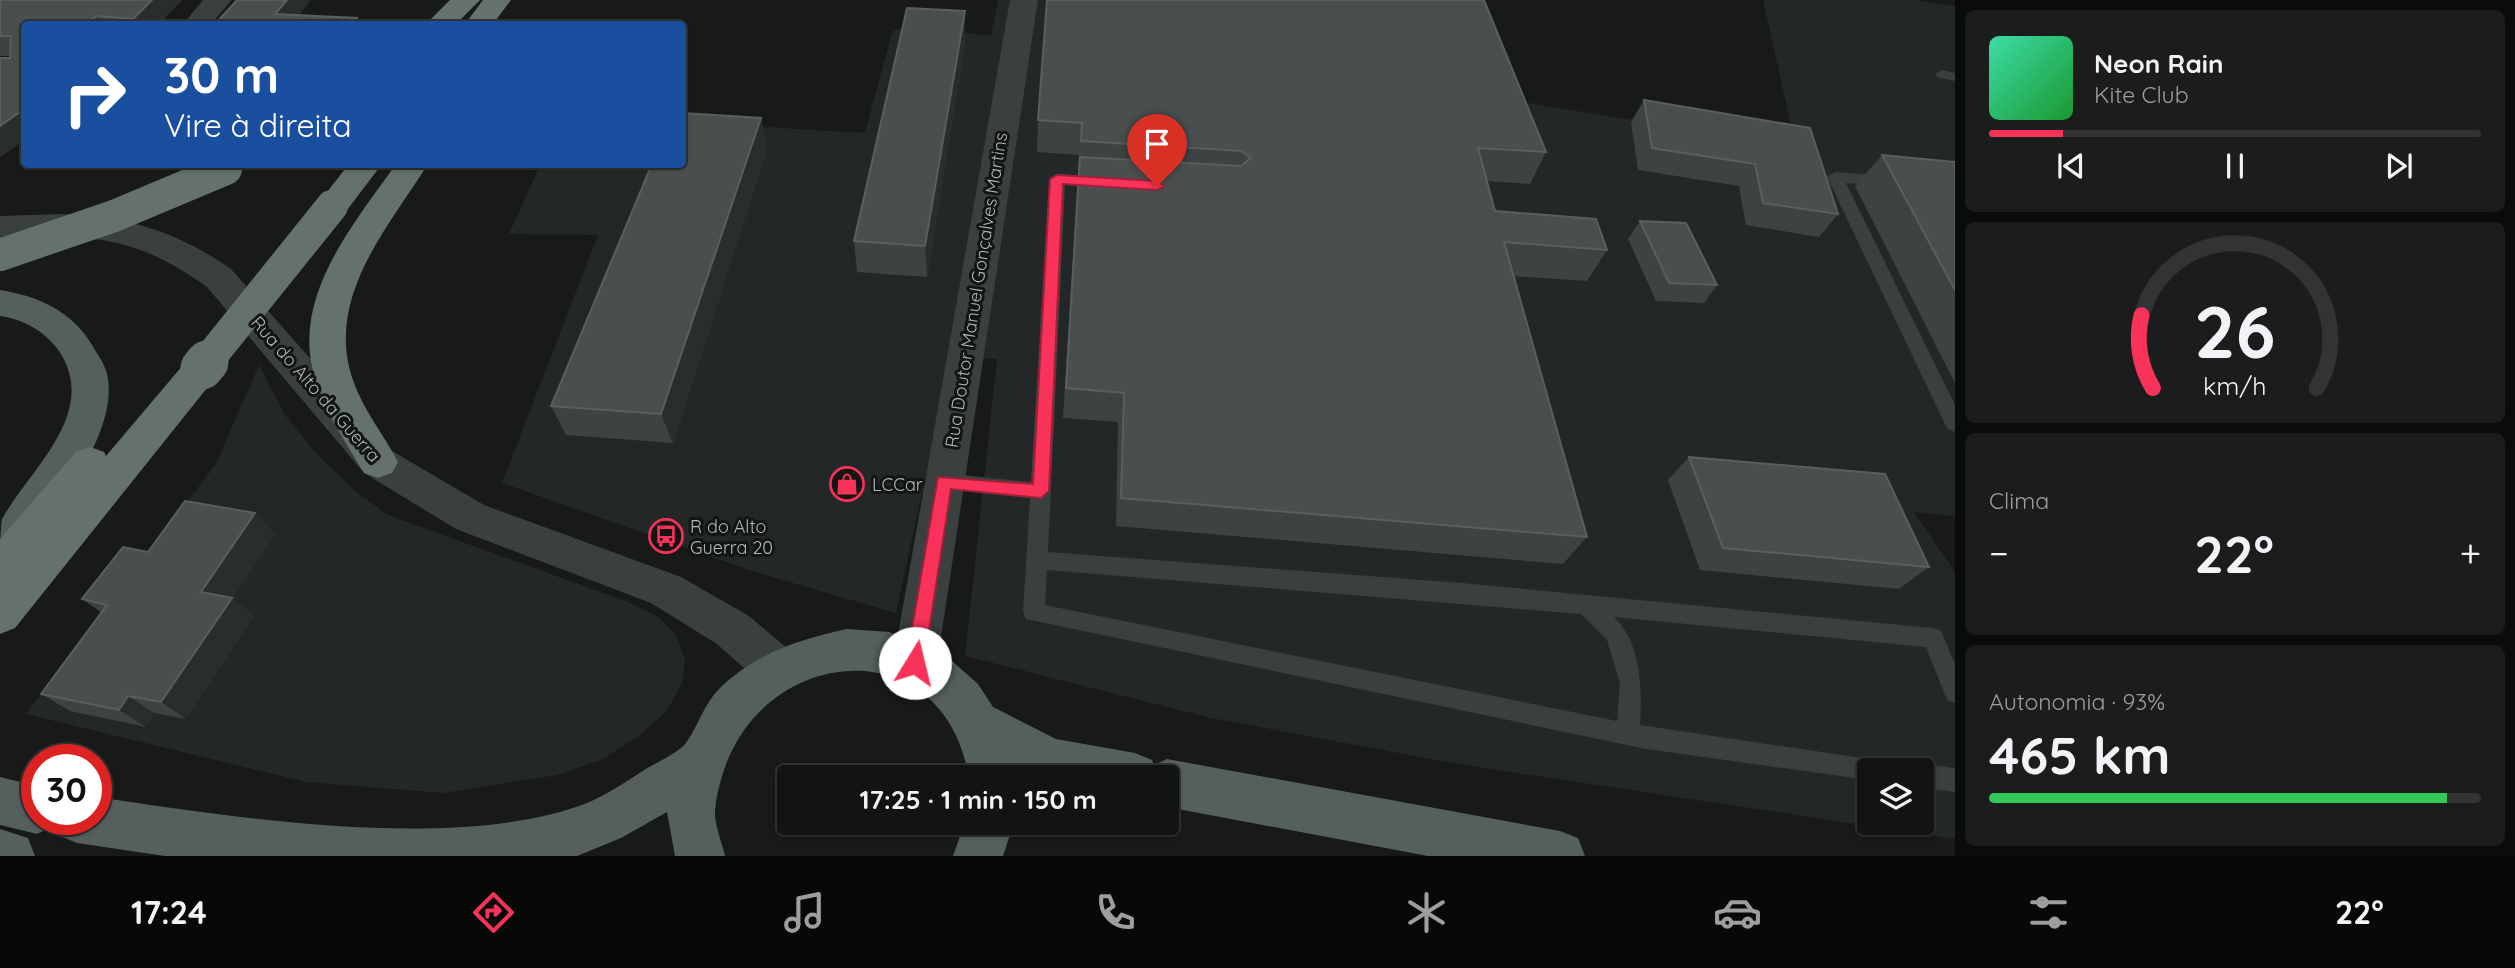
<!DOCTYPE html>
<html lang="pt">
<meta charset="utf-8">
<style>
:root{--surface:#121414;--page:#1b1d1d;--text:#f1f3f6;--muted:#9c9ea0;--line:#313334;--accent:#f83258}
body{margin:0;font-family:Quicksand,sans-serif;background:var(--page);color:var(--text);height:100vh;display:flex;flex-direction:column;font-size:26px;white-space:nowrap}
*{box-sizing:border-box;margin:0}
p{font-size:23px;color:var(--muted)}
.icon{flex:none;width:38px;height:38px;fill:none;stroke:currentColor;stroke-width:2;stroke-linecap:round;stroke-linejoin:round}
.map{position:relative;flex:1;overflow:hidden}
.sheet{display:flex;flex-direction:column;gap:10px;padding:10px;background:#0a0b0b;width:560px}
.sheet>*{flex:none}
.top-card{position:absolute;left:21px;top:21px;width:665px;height:147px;border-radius:7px;box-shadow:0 2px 5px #0004,0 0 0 2px var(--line);background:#1a4fa0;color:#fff;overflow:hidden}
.controls{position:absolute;left:1857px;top:758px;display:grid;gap:14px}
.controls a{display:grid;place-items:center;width:77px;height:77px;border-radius:7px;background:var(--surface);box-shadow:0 2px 5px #0004,0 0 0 2px var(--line);font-size:35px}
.speed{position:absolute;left:21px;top:744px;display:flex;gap:14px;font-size:35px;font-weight:700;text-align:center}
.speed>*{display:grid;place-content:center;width:91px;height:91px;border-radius:50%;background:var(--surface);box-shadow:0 2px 5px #0004,0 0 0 2px var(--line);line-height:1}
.speed .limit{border:10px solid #d22;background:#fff;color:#111}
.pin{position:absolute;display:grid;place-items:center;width:60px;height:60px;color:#fff;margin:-72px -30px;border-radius:50% 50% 50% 0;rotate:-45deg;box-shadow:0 0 7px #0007}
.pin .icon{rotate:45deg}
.me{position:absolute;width:77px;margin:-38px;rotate:9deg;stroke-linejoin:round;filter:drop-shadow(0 0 5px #0008)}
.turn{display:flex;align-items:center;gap:24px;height:147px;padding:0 28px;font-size:32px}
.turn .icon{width:91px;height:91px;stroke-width:2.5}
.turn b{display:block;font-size:49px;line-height:60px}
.big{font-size:52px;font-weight:700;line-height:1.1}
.sheet .widget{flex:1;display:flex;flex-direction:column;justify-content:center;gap:10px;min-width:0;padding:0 24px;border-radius:10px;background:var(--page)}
.sheet .dial{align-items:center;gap:0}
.dial svg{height:182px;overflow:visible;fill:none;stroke:var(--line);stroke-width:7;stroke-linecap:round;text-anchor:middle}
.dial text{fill:var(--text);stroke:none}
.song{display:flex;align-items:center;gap:21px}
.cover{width:84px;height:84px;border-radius:10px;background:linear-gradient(135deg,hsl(160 70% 55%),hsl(130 70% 35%))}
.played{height:7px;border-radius:4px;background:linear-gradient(90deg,var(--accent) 15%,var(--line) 15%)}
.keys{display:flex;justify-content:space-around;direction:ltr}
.heat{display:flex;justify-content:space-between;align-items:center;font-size:38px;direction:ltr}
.charge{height:10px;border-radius:5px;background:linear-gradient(90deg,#34c759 93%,var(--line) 0)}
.trip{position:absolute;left:777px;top:765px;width:402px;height:70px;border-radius:7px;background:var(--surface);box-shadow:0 2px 5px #0004,0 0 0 2px var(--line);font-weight:700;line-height:70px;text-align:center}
.tabs{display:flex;height:112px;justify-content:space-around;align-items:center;background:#070808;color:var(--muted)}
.tabs .icon{width:49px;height:49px}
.tabs .current{color:var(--accent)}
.tabs b{font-size:32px;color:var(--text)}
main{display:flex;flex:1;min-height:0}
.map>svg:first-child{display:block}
</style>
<main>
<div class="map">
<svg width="1955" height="856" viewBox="0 0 1955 856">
<rect width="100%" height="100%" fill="#181a1a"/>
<path fill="#242727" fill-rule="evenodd" d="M998 0H1229L1517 101 1796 147 1763 0H1915L1955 6V516L1914 512 1955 572V839L1458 764 1211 718 965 656 997 359 951 358 896 613 755 572 502 483 598 235 509 234 540 165 682 164 683 122 865 133 893 29 991 35ZM1869 770H1922V822H1869Z
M259 365 285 415 315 452 354 490 388 515 628 602 659 617 676 635 685 660 682 683 666 712 641 734 603 759 558 775 443 793 306 782 26 714 216 464Z"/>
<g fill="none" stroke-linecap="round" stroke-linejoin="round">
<path fill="#39403f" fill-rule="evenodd" d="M1942 70 1955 73V81L1937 77 1935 74Z
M1835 172 1888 176 1896 181 1888 186 1846 183 1955 405V432L1948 429 1945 424 1827 177Z
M1057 174 1104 177 1112 182 1104 187 1065 185 1048 552 1462 583 1933 628 1941 631 1955 664V703L1947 700 1926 647 1614 617C1642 644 1642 689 1640 725L1888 762 1892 770H1869V780L1646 749 1026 619 1023 612 1030 498 944 489 937 487 934 481 937 475 944 473 1031 482 1049 179ZM1047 570 1581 614 1607 640 1620 683 1617 721 1045 605Z
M1922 764 1955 768V792L1922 788V770H1913Z"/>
<path fill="#39403f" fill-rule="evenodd" d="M203 0H232L211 24H183Z
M1010 0H1038L937 663 931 678 915 684 899 678 893 663Z
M62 214C127 216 178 232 231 269L392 451 484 505 681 577 749 616 794 654 800 669 794 684 778 690 762 684 717 644 651 603 456 529 364 473 207 287C132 233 88 235 0 238V216Z"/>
<path fill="#555f5e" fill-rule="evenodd" d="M0 290C38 296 72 311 92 345 97 354 105 364 107 374 121 435 47 520 15 567L0 572C0 558 0 531 2 519 30 469 100 413 59 351 46 332 23 319 0 316Z
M847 629 889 632 944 654 978 684 993 707 1056 739 1135 753 1152 760 1154 765 1167 759 1560 831 1578 838 1585 856H1428L1167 807V777H1033L1015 767 1017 777H969C943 627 763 645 723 773 719 786 715 801 715 815 716 829 722 843 725 856H675L667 812 621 838 577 856H165L77 843 60 836 55 825 37 834 0 825V777L37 786V819H96V797C233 817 445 851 576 807 601 799 624 783 646 769 657 762 678 753 686 743 698 726 704 704 719 689 755 654 799 639 847 629Z
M965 822H1014L1003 856H953Z
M0 829 28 838 35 856H0Z"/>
<path fill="#65716f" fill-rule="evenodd" d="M450 0H480L456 24H426Z
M483 0H511L493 24H465Z
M349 164H382L344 214 332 217 320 214 316 206Z
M396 164H428C387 229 323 300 354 383 364 411 384 435 398 462L392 473 378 478 364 473C346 443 325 412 315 378 290 298 353 225 396 164Z
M202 354 215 358 220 368 215 378 15 628 0 634V539L76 452 90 447 104 452 106 456 189 358Z"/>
<path stroke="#65716f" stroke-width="32" d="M0 255 114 216 226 169
M205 364 332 206"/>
<path stroke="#65716f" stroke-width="43" d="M202 368 207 362"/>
</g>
<path fill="#3d4242" d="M0 0H182L159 24H24V140L0 157V58H10V56H0Z
M965 11V43L927 277 857 272 854 241Z
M1644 100 1810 128 1838 214 1819 237 1746 225 1739 186 1638 170 1631 122Z
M761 118 767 149 673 443 566 435 551 406Z
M1038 120 1546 152 1530 184 1487 181 1495 211 1607 250 1587 281 1513 276 1587 537 1563 564 1116 526 1118 422 1063 418 1079 155 1037 152Z
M1882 155 1955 162V383L1855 186Z
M1640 221 1717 285 1704 303 1656 301 1628 239Z
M1689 457 1929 567 1899 589 1700 570 1668 480Z
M275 534 232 598 254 616 186 719 154 713 146 727 70 711 41 694 101 612 82 599 148 552Z"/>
<path fill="#292d2d" d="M152 0H182L159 24H137L133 19Z
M287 0H309L310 2 291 24 275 14Z
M965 11V43L927 277 925 246Z
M96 16 101 24H88Z
M357 18 360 24H353Z
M24 109V140L0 157V126Z
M761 118 767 149 673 443 661 414Z
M255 513 275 534 232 598 254 616 186 719 161 702 201 592Z
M128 696 154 713 146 727 119 710Z"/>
<path fill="#494f4f" stroke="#58605f" stroke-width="2" d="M0 0H152L133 19 96 16 88 24H24V109L0 126V58H10L11 36H0Z
M237 0H287L275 14 357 18 353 24H215Z
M1047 0H1484L1546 152 1478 148 1495 211 1596 219 1607 250 1504 242 1587 537 1121 498 1124 393 1066 388 1080 157 1241 166 1251 158 1241 151 1081 141 1082 123 1038 120Z
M907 8 965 11 925 246 854 241Z
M1644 100 1810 128 1838 214 1763 203 1755 164 1652 148Z
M682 113 761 118 661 414 551 406 652 164H682Z
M1882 155 1955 162V290Z
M1640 221 1686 223 1717 285 1669 283Z
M1689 457 1885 474 1929 567 1723 548Z
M185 501 255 513 201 592 232 598 161 702 128 696 119 710 41 694 107 605 82 599 123 547 148 552Z"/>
<path fill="#f83258" stroke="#a12039" stroke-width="2" d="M1057 175 1157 181 1164 186 1157 190 1063 184 1049 491 1041 498 951 489 924 663 921 669 915 671 908 669 906 663 938 477 1033 484 1050 179Z"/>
<defs>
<g id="shop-ring" transform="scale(1.75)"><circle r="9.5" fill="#131515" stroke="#f83258" stroke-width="1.5"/><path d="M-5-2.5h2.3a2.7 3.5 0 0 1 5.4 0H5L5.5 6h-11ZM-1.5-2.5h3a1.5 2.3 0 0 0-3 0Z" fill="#f83258"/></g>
<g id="bus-ring" transform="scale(1.75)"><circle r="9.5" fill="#131515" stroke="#f83258" stroke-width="1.5"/><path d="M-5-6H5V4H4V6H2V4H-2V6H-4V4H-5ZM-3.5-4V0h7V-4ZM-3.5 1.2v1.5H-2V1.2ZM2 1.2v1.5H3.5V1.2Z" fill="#f83258"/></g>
</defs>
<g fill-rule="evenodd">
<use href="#shop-ring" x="847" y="484"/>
<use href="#bus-ring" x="666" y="536"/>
</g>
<g text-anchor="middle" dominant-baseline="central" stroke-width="6" stroke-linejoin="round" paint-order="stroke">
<g font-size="18" fill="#aabbb8" stroke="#131515">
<text transform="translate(976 290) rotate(-81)">Rua Doutor Manuel Gonçalves Martins</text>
<text transform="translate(316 389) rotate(49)">Rua do Alto da Guerra</text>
</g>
<g font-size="18" fill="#aabbb8" stroke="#131515" text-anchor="start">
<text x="872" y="484">LCCar</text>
<text x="690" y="526">R do Alto<tspan x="690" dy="21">Guerra 20</tspan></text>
</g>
</g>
</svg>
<div class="controls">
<a><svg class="icon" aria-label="layers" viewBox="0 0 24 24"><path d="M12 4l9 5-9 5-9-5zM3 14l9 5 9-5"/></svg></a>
</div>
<div class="speed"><div class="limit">30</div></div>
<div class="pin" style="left:1157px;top:186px;background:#d93025"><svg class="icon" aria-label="arrive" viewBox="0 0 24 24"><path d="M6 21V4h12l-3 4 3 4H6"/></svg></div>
<svg class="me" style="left:915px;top:663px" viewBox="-20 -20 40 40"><circle r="19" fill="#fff"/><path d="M0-13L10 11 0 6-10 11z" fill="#f83258"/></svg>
<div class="trip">17:25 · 1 min · 150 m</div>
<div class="top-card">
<div class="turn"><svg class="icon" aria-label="right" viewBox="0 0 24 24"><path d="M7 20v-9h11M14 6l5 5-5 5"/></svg><div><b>30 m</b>Vire à direita</div></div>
</div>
</div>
<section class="sheet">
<div class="widget">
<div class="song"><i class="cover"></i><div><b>Neon Rain</b><p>Kite Club</p></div></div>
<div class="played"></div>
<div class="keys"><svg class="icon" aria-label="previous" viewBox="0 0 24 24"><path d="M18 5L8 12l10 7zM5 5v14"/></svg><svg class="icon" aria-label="pause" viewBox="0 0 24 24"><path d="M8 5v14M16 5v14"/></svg><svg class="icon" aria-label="next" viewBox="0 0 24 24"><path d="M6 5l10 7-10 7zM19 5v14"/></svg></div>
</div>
<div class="widget dial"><svg viewBox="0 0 100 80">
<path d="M14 69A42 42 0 1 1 86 69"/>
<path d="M14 69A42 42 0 0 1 9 37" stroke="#f83258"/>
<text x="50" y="56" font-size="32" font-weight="700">26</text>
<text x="50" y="72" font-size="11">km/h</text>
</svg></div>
<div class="widget"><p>Clima</p>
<div class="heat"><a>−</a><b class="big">22°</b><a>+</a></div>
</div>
<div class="widget"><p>Autonomia · 93%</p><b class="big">465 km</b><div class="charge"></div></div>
</section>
</main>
<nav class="tabs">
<b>17:24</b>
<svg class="icon current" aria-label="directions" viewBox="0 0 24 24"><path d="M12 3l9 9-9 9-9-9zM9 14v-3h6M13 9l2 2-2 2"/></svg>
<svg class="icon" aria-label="music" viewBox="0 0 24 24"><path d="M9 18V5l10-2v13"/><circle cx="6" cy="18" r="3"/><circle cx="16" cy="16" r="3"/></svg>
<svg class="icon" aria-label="phone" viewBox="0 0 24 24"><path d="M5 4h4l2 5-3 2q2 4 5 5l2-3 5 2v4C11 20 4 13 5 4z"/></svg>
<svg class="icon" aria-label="climate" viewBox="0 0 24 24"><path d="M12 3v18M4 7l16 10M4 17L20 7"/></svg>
<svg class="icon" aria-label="car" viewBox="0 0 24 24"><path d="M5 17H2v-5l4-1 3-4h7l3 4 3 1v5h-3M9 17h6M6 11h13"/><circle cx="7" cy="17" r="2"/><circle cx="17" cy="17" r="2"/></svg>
<svg class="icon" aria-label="filters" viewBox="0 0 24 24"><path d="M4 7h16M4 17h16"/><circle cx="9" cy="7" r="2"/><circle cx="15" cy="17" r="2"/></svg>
<b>22°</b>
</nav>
